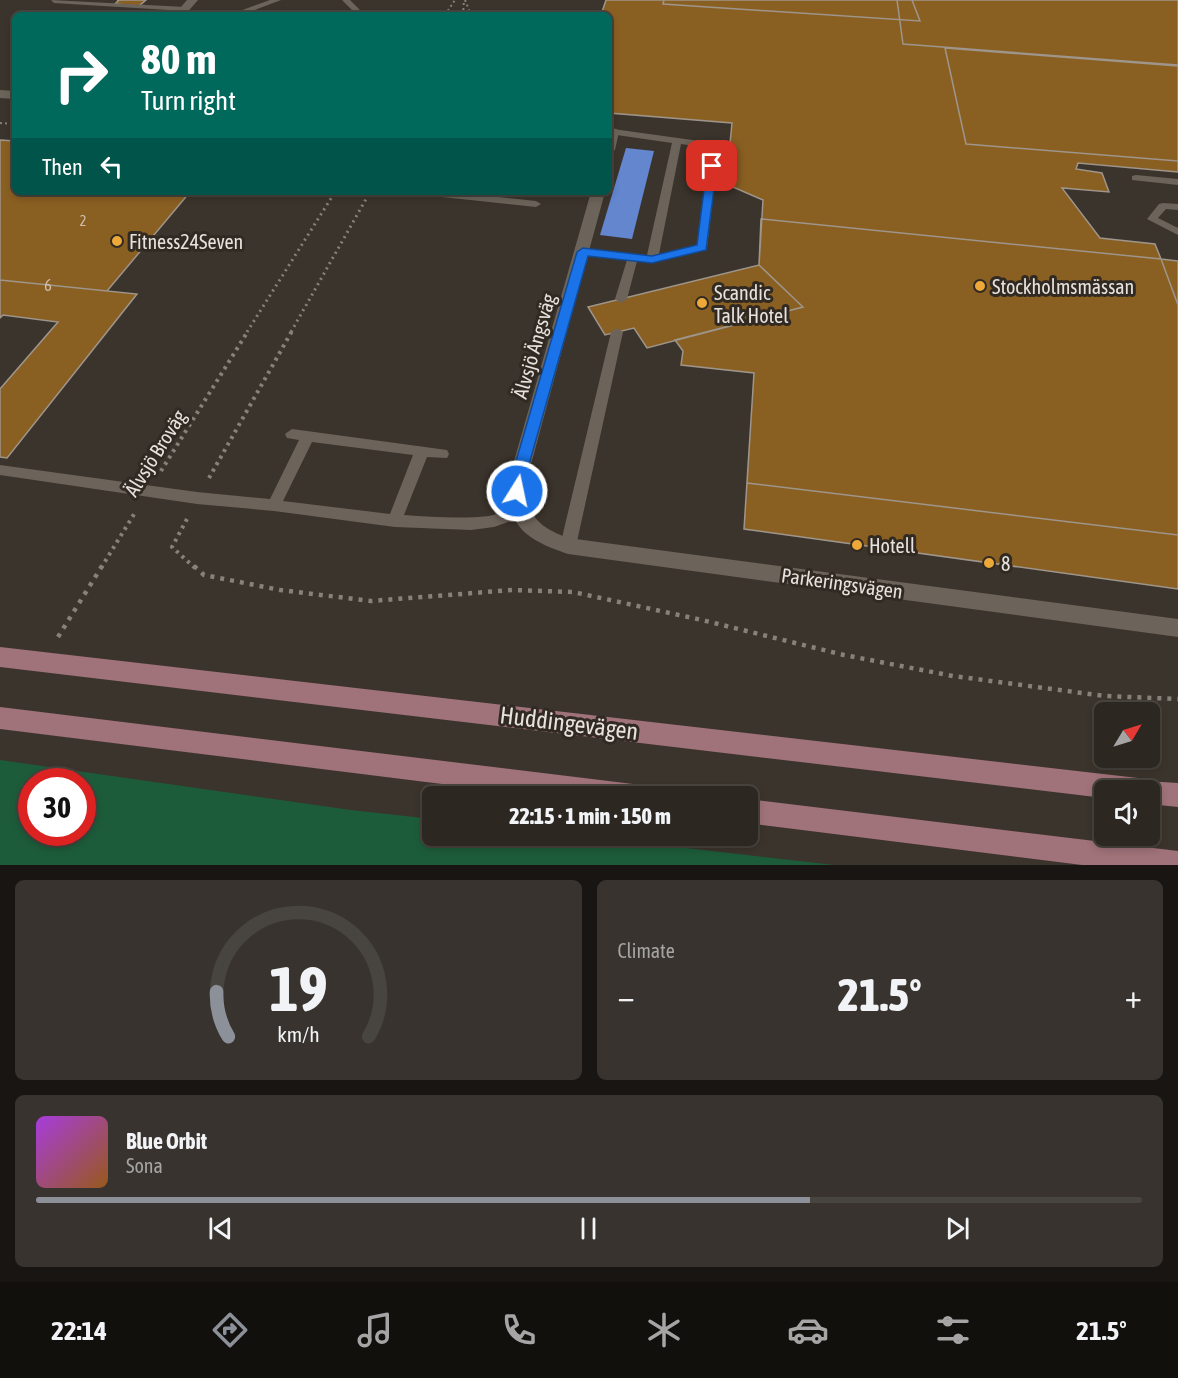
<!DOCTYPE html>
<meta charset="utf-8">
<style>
:root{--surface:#2c2721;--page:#38332e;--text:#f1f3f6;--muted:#a6a5a5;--line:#48443f;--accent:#8c9099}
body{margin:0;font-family:"Asap Condensed",sans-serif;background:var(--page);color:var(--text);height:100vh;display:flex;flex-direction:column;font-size:22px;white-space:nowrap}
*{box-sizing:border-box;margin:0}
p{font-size:20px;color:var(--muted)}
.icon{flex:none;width:33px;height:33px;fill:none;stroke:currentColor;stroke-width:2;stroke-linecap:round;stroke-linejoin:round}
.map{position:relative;height:865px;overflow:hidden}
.side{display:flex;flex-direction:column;gap:15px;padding:15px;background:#181512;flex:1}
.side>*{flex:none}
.hud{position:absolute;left:12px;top:12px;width:600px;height:183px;border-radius:9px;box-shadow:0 3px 9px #0003,0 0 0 2px var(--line);background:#00695c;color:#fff;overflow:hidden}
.needle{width:39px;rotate:52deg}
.buttons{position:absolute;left:1094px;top:702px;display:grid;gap:12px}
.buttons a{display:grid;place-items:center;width:66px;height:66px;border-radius:9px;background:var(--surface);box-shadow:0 3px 9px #0003,0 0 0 2px var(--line);font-size:30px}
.speed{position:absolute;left:18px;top:768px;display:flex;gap:12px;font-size:30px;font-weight:700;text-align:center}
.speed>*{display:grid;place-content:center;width:78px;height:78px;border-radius:50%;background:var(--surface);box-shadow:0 3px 9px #0003,0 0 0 2px var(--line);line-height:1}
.speed .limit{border:9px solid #d22;background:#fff;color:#111}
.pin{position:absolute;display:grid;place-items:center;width:51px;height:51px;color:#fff;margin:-26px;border-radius:12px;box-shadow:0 3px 9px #0006}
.me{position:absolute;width:66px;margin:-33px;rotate:10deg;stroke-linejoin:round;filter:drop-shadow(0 0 4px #0008)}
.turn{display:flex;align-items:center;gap:21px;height:126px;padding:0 30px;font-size:27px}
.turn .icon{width:78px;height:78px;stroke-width:2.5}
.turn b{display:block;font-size:42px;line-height:51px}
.then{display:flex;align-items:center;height:57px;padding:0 30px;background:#0003;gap:12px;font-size:22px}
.big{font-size:45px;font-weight:800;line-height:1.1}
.side .widget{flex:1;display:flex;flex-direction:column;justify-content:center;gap:9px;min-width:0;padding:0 21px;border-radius:9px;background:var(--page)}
.side .dial{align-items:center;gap:0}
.dial svg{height:156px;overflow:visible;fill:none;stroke:var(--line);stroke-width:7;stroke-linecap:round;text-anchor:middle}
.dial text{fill:var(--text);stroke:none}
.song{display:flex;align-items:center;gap:18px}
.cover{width:72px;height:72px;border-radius:9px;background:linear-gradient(135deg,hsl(280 70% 55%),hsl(30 70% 35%))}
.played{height:6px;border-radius:3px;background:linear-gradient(90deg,var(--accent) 70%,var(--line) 70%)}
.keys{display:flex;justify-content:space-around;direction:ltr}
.heat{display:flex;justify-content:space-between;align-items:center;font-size:33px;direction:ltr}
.side .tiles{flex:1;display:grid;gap:15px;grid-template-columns:1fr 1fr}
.widget:last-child{grid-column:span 2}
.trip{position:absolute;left:422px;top:786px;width:336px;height:60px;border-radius:9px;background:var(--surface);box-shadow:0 3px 9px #0003,0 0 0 2px var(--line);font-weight:800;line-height:60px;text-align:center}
.tab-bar{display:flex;height:96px;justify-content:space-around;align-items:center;background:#12100d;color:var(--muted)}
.tab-bar .icon{width:42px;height:42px}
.tab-bar .selected{color:var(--accent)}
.tab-bar b{font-size:27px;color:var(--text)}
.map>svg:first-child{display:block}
</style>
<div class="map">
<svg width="1178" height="865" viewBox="0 0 1178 865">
<rect width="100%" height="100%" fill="#3b342c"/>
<path fill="#1d5c3a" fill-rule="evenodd" d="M0 760 351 810 432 819V836H582L834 865H0ZM32 782H82V832H32Z"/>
<path fill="#6386cf" d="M626 148 654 151 632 239 600 235Z"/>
<path fill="#8a5f22" stroke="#9e958b" stroke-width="1.5" d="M117 0H146L139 6 115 4 119 0Z
M606 0H1178V172L1078 163 1076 169 1102 173 1109 192 1062 188 1100 238 1155 244 1161 259 1178 261V589L744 529 754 373 681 365 683 351 675 340 803 307 759 265 763 200 726 184 732 123 609 113V15H601Z
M664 0H912L920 21 663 4Z
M897 0H1178V65L903 44Z
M945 48 1178 66V161L966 144Z
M0 140 15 141V192H190L107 291 0 280Z
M761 219 1161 259 1178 305V535L747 483 754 373 681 365 683 351 675 340 803 307 759 265Z
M759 265 803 307 647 348 634 328 605 335 588 307Z
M0 280 137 294 7 458 0 457V389L58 322 3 315 0 318Z"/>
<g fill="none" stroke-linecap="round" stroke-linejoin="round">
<path stroke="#87817a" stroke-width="2" stroke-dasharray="2 3" stroke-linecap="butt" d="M465 0 471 15
M445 15 455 0
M463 15 464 0
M0 123 15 124"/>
<path stroke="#87817a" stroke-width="3" stroke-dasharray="2 4" stroke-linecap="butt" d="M247 332 335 192
M291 332 370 192"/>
<path stroke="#87817a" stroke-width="4" stroke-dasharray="3 4.5" stroke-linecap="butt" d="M161 471 248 331
M209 478 292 331
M187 519 172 547 195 568
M101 568 136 511"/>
<path stroke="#87817a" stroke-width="4.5" stroke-dasharray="4 6" stroke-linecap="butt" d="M194 566 204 575 280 590 371 601 512 590 573 592 702 620 844 655 953 676 1105 696 1178 699
M58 637 102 566"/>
<path fill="#6c645a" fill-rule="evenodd" d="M51 0 185 7 189 9 185 11 54 3Z
M270 0H281L241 15H229Z
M342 0H350L365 15H357Z
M613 129 714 143 719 146 707 248 706 250 652 262 637 261 627 299 621 303 615 299 627 260 583 255 577 252 583 249 647 255 672 143 610 134 609 131ZM681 144 709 148 697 246 659 254Z
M1136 175 1178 179V185L1132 180V176Z
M418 192H452L536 201 541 204 536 207 423 195Z
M1163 203 1178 204V210L1166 209 1158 218 1178 228V235L1147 219 1159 204Z
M617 328 623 332 576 546 573 550 568 552 563 550 560 546 611 332Z
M292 429 447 450 449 454 447 458 427 457 404 515C433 517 461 519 489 516 501 514 514 504 525 508L527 512 525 516 494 527 471 530 395 527 274 511 197 504 0 475V465L197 492 270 499 299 440 287 438 285 434ZM312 442 413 455 390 514 283 501Z"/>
<path fill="#6c645a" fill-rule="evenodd" d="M187 0H198L185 15H174Z
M0 90 15 91V99L0 98Z
M609 128 617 129 619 132 615 150 609 154Z
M591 192H605L530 468C525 508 528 523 568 538L1178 619V637L568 554C518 537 504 522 512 468Z"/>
<path fill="#a0727a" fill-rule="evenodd" d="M0 647 1138 778 1146 781 1178 783V807L1149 804V790H1104V798L0 667Z
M0 707 633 784 642 787 645 796H539L0 729Z
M747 799 1178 851V865H1082L747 823Z"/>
</g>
<path fill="#1a73e8" stroke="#114b97" stroke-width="1.5" d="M712 163 717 166 706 250 652 263 588 256 528 468 522 495H512L510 491 514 468 577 252 583 248 652 256 697 245 707 166Z"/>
<g fill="#eca93a" stroke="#312a22" stroke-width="2">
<circle cx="117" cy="241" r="6"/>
<circle cx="980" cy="286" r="6"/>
<circle cx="702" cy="303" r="6"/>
<circle cx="857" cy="545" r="6"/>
<circle cx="989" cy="563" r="6"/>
</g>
<g text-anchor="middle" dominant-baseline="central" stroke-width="6" stroke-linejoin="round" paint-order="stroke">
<g font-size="14" fill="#d0c1ae">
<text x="83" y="221">2</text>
</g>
<g font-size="16" fill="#d0c1ae">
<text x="48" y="285">6</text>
</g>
<g font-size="20" fill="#e7e2dd" stroke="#312a22" text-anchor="start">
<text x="129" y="241">Fitness24Seven</text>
<text x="992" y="286">Stockholmsmässan</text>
<text x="714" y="292">Scandic<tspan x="714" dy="23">Talk Hotel</tspan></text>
<text x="869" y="545">Hotell</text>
<text x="1001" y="563">8</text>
</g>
<g font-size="20" fill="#e7e2dd" stroke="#312a22">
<text transform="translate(534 346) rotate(-74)">Älvsjö Ängsväg</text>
<text transform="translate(155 453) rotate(-58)">Älvsjö Broväg</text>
<text transform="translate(842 583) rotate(8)">Parkeringsvägen</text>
</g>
<g font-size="24" fill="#e7e2dd" stroke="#312a22">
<text transform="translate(569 723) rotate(7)">Huddingevägen</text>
</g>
</g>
</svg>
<div class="buttons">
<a><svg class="needle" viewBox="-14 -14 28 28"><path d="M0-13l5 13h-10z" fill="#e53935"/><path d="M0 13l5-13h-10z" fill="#a6a5a5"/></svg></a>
<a><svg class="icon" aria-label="sound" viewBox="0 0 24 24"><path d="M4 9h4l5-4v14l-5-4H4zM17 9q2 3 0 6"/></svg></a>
</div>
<div class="speed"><div class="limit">30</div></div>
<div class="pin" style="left:712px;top:166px;background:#d93025"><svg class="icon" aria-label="arrive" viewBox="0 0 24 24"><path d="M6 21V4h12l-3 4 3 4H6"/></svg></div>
<svg class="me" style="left:517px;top:491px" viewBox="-20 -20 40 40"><circle r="17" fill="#1a73e8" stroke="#fff" stroke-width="3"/><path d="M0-11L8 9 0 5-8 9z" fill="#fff"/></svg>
<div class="trip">22:15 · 1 min · 150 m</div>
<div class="hud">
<div class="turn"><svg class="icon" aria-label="right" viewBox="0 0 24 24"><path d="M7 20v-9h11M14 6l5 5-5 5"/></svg><div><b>80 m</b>Turn right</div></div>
<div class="then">Then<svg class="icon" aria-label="left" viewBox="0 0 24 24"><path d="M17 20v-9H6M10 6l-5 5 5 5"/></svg></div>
</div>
</div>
<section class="side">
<div class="tiles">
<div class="widget dial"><svg viewBox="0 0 100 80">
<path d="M14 69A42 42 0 1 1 86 69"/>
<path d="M14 69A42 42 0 0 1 8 46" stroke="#8c9099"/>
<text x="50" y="56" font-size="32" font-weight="700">19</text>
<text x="50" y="72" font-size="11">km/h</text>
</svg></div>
<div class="widget"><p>Climate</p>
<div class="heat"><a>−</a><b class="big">21.5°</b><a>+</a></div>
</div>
<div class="widget">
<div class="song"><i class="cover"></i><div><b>Blue Orbit</b><p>Sona</p></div></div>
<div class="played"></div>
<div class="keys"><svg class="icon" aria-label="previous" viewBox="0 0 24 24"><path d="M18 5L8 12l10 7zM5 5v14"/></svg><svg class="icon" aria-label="pause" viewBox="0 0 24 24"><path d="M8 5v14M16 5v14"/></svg><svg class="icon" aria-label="next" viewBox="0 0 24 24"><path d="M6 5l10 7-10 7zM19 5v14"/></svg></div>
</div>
</div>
</section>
<nav class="tab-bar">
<b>22:14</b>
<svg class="icon selected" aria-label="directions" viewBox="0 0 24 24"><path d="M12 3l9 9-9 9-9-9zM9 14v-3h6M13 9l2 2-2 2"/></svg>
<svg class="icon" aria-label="music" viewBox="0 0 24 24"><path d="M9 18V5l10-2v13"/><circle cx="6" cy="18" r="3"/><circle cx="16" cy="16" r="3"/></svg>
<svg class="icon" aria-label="phone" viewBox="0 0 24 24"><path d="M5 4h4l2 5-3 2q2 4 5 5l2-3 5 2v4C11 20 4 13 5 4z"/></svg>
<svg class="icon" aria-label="climate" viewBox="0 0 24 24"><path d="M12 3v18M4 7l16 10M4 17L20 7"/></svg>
<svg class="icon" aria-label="car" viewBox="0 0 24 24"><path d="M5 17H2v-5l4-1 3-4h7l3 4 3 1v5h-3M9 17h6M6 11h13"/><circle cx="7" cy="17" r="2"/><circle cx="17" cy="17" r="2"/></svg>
<svg class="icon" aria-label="filters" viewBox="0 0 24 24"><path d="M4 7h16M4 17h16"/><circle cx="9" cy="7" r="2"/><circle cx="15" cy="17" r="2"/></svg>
<b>21.5°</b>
</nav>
